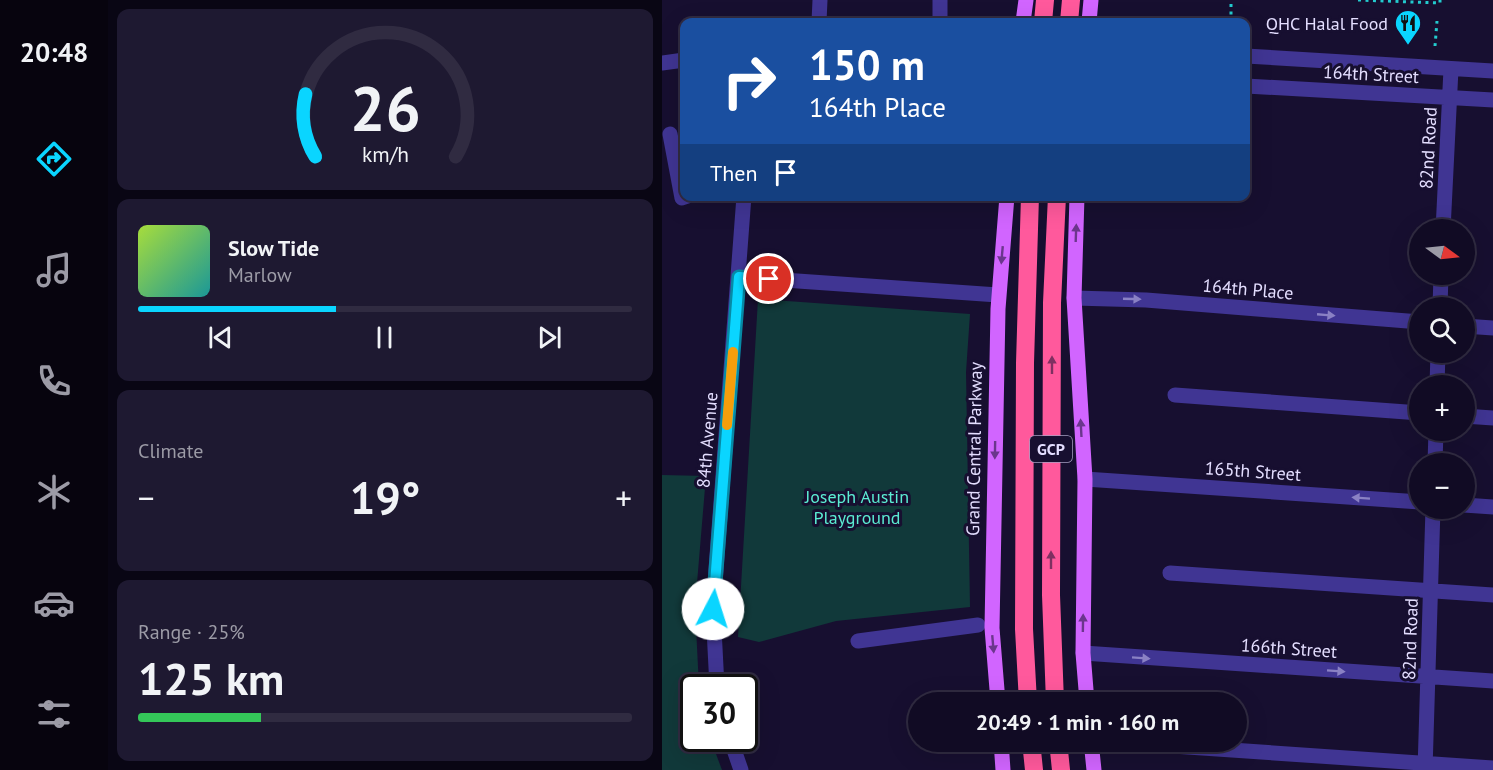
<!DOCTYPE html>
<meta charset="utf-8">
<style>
:root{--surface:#110b24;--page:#1e1931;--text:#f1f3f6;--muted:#9c9ba6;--line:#302b41;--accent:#0ad5ff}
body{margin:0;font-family:"PT Sans",sans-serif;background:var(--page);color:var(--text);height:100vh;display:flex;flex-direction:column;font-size:22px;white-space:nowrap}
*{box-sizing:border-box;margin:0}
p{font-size:20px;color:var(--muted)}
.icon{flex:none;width:33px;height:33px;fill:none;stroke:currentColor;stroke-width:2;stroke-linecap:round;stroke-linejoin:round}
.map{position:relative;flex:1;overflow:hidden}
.panel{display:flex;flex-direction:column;gap:9px;padding:9px;background:#090614;width:554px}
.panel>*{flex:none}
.banner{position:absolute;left:18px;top:18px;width:570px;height:183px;border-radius:12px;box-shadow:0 6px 24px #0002,0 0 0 2px var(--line);background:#1a4fa0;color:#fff;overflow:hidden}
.needle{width:39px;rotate:105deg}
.controls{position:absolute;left:747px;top:219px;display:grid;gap:12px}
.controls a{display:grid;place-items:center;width:66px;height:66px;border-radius:50%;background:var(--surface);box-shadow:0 6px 24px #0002,0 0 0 2px var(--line);font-size:30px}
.speed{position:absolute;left:18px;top:674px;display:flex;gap:12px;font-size:30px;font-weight:700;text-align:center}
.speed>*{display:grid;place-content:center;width:78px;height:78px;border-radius:50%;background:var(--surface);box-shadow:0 6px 24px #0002,0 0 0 2px var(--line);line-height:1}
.speed .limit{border:3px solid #111;border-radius:9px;background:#fff;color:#111}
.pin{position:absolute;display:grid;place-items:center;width:51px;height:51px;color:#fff;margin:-26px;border:3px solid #fff;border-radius:50%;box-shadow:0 2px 6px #0007}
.me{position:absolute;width:66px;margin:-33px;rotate:5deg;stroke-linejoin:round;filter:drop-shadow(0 0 4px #0008)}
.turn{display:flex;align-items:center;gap:21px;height:126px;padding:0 30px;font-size:27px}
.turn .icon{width:78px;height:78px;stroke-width:2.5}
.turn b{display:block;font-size:42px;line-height:51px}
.then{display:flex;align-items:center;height:57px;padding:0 30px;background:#0003;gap:12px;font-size:22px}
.big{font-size:45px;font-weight:800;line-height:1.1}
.panel .card{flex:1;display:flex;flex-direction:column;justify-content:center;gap:9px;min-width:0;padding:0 21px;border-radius:12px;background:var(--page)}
.panel .dial{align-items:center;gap:0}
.dial svg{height:156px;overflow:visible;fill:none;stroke:var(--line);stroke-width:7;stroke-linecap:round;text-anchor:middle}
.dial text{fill:var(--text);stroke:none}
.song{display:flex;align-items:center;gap:18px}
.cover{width:72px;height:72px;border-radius:9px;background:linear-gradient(135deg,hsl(80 70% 55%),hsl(180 70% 35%))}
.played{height:6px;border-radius:3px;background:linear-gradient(90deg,var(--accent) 40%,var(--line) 40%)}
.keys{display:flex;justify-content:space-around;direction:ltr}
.heat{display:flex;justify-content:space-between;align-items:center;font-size:33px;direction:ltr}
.charge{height:9px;border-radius:4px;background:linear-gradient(90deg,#34c759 25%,var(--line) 0)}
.trip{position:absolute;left:246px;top:692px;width:339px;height:60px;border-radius:30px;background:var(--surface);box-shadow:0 6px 24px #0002,0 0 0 2px var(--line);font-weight:800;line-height:60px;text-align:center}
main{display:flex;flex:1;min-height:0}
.tab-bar{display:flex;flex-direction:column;width:108px;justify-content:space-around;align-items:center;background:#07040e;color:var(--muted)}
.tab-bar .icon{width:42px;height:42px}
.tab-bar .current{color:var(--accent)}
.tab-bar b{font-size:27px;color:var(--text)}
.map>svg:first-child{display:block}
</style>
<main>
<nav class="tab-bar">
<b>20:48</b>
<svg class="icon current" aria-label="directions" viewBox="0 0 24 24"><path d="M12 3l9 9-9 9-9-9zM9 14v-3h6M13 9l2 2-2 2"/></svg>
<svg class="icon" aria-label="music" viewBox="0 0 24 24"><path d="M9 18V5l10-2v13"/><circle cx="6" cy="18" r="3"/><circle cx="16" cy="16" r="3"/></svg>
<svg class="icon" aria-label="phone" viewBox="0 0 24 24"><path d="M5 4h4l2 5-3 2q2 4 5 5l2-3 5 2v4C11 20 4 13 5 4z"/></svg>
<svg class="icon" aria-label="climate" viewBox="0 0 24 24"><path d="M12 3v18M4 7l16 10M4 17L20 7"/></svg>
<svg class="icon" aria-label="car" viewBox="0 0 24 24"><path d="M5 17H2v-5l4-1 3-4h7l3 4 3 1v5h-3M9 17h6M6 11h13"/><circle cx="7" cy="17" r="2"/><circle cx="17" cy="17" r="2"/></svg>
<svg class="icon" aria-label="filters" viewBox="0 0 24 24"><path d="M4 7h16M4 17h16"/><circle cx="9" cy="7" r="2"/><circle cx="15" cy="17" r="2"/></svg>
</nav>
<section class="panel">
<div class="card dial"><svg viewBox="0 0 100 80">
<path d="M14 69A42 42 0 1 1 86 69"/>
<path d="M14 69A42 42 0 0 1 9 37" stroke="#0ad5ff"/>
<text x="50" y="56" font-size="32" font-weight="700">26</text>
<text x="50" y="72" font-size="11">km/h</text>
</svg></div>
<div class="card">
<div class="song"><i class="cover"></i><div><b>Slow Tide</b><p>Marlow</p></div></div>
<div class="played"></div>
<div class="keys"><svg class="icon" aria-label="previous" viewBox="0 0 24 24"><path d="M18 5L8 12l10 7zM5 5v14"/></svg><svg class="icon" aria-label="pause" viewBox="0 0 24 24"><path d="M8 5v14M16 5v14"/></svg><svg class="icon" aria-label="next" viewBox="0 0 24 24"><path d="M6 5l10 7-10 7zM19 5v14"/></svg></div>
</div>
<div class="card"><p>Climate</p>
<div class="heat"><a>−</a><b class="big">19°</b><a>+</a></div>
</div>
<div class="card"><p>Range · 25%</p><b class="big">125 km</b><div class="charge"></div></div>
</section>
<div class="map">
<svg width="832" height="770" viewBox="0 0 832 770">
<rect width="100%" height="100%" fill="#170f30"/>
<path fill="#11393a" d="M96 299 308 314 304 372 308 607 174 621 97 642 76 637Z
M0 475 44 476 33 607 37 687H32V738H48L60 770H0Z"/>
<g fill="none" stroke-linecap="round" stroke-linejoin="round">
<path stroke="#23cbce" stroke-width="3" stroke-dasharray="3 4.5" stroke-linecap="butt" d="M696 0 778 3V0
M569 22V0
M773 46 775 21"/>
<path stroke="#403593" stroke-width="15" d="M157 22 158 0
M278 22V0
M584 56 832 71
M0 63 22 60
M584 86 832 100
M8 134 20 198 26 196
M781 230 789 69
M77 277 336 295
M412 298 484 300 758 322
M778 308 779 274
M802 326 832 328
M775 386 776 352
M513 395 758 413
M802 416 832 418
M773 464 774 430
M423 479 758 502
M802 505 832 507
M508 573 832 595
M196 641 316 625
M421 653 832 681
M55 687 51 609 82 196
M68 738 79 770
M511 746 832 768
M763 770 771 508"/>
<path stroke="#d165ff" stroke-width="15" d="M361 22 364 0
M427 22 429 0
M415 196 412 298 423 479 421 653 425 702
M336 702 330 628 336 309 345 196
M339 741 341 770
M429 741 432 770"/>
<path stroke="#ff599c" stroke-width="18" d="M381 22 383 0
M407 22 409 0
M366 702 362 629 363 363 368 196
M393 702 389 595 390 303 395 196
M369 741 372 770
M396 741 399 770"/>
</g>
<defs><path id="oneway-solid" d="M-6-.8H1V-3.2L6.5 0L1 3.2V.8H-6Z" transform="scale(1.5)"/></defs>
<g fill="#6b368d">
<use href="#oneway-solid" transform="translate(414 233) rotate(-88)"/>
<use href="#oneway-solid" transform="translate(340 255) rotate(95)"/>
<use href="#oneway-solid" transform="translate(419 428) rotate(-93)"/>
<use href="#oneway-solid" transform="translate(333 450) rotate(91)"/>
<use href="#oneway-solid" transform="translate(421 623) rotate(-89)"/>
<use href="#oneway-solid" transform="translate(331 644) rotate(85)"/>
</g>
<g fill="#8a81c4">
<use href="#oneway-solid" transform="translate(470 299) rotate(2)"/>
<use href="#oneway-solid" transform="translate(664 315) rotate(5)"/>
<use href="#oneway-solid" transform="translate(699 498) rotate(-176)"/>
<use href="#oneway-solid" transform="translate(479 658) rotate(4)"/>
<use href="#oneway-solid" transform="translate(674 671) rotate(4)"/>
</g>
<g fill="#7f3061">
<use href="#oneway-solid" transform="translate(390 365) rotate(-90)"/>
<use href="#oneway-solid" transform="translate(389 560) rotate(-90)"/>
</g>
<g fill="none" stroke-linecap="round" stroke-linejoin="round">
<g stroke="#068aa6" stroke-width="15">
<path id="route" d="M51 609 77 277 107 279"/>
</g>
<use href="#route" stroke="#0ad5ff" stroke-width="10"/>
<path stroke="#f59e0b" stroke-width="10" d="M65 425 71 352"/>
</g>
<defs>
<g id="restaurant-pin" transform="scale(1.35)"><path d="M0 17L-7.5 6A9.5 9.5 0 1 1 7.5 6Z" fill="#0ad5ff" stroke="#170f30"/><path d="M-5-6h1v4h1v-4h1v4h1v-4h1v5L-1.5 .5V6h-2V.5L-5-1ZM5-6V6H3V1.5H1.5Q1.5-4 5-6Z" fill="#111"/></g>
</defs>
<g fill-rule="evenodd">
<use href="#restaurant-pin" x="746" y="23"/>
</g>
<g text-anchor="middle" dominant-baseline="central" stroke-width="6" stroke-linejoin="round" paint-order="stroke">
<rect fill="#170f30" stroke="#a6a0c1" stroke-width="1.5" x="368" y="436" width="42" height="26" rx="4.5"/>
<g font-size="16" font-weight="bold" fill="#e4deff">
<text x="389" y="449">GCP</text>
</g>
<g font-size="18" fill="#e4deff" stroke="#170f30" text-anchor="end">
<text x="726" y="23">QHC Halal Food</text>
</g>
<g font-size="18" fill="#e4deff" stroke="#170f30">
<text transform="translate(709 74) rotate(3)">164th Street</text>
<text transform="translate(766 148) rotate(-87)">82nd Road</text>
<text transform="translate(586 289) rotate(5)">164th Place</text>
<text transform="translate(45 440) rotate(-85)">84th Avenue</text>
<text transform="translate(312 449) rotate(-89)">Grand Central Parkway</text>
<text transform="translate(591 471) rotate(4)">165th Street</text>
<text transform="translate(748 639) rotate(-88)">82nd Road</text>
<text transform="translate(627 648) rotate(4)">166th Street</text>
</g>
<g font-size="18" fill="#5bedd3" stroke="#170f30">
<text x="195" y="496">Joseph Austin<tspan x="195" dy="21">Playground</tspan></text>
</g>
</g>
</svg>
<div class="controls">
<a><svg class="needle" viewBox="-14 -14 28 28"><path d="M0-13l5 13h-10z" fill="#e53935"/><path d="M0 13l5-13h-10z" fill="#9c9ba6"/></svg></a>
<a><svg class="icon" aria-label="search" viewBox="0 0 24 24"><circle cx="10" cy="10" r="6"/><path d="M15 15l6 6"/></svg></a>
<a>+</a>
<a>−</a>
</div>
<div class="speed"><div class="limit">30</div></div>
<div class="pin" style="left:107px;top:279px;background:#d93025"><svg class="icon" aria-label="arrive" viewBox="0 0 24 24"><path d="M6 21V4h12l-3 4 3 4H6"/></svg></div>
<svg class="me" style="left:51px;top:609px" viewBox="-20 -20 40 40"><circle r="19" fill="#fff"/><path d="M0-13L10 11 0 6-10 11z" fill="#0ad5ff"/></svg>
<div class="trip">20:49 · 1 min · 160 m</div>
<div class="banner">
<div class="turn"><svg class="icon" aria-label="right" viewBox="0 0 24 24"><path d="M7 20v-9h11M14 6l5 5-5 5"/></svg><div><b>150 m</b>164th Place</div></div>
<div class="then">Then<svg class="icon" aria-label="arrive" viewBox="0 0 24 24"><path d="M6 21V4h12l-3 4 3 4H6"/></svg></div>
</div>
</div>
</main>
